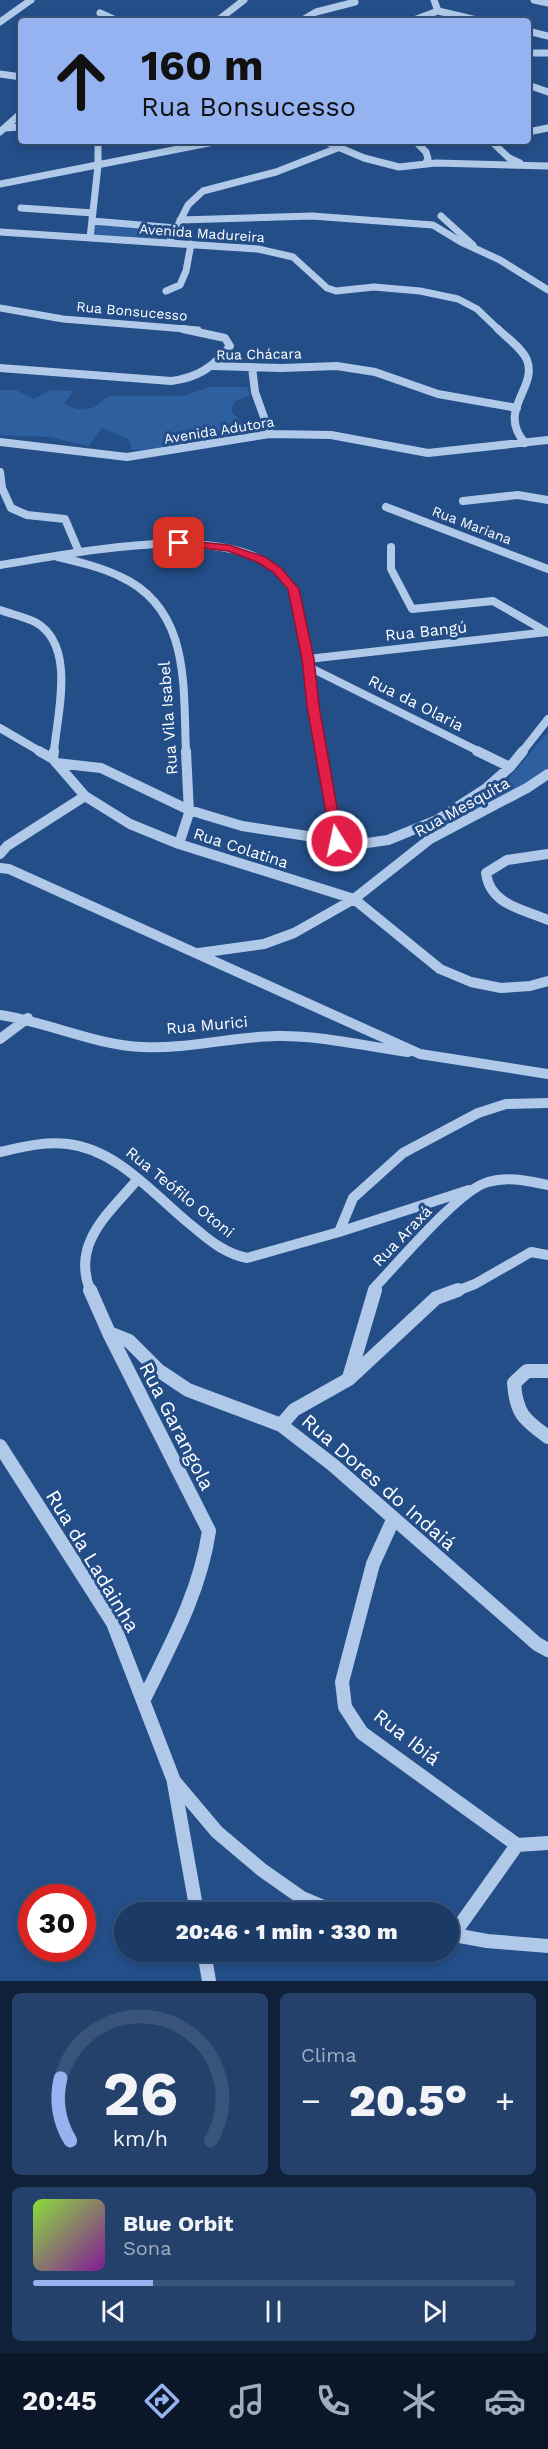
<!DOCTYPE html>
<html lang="pt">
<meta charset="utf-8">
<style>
:root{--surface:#1b3a66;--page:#24416c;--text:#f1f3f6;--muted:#a0adbf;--line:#39547a;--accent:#95b2f1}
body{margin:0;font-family:"Work Sans",sans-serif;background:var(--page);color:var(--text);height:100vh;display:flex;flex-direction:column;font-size:22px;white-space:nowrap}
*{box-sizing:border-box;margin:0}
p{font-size:20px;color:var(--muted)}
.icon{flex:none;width:33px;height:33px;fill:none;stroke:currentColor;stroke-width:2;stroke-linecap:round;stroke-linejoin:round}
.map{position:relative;height:1981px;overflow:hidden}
.side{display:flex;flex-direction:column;gap:12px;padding:12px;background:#0f2038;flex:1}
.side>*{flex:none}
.hud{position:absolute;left:18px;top:18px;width:513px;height:126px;border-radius:6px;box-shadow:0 3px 9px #0003,0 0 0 2px var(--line);background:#95b2f1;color:#111;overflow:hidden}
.speed{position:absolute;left:18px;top:1884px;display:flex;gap:12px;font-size:30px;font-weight:700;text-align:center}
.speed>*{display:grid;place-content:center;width:78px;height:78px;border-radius:50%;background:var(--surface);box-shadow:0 3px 9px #0003,0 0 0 2px var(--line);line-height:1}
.speed .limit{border:9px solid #d22;background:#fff;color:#111}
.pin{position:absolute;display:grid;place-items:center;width:51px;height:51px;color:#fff;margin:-26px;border-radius:12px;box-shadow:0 3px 9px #0006}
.me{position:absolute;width:66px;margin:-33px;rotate:350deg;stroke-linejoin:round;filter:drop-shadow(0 0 4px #0008)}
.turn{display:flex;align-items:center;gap:21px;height:126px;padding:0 24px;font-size:27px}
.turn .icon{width:78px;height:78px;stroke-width:2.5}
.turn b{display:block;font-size:42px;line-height:51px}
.big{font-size:45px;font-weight:800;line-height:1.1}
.side .tile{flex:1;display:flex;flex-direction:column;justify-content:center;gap:9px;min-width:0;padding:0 21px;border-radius:9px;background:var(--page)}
.side .dial{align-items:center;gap:0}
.dial svg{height:156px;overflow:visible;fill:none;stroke:var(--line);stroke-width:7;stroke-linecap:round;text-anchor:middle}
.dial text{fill:var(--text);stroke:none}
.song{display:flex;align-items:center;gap:18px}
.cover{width:72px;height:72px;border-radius:9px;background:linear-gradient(135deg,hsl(90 70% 55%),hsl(290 70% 35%))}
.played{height:6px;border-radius:3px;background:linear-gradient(90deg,var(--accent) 25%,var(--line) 25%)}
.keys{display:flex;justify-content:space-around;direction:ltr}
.heat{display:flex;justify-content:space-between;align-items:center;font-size:33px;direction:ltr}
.side .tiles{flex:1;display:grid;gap:12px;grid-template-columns:1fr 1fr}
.tile:last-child{grid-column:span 2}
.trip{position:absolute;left:114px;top:1902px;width:345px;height:60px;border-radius:30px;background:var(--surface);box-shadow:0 3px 9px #0003,0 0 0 2px var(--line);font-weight:800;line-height:60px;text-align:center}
.menu{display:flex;height:96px;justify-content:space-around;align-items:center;background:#0b1729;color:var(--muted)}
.menu .icon{width:42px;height:42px}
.menu .active{color:var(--accent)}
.menu b{font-size:27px;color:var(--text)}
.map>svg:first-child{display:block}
</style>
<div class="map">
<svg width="548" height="1981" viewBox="0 0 548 1981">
<rect width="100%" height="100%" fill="#244e88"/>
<path fill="#2e5f9f" d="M93 222 174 228 167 242 91 236Z
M209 387H247L250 395 234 402 231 411 252 433 180 447 132 450 129 439 102 428 89 446 49 437 0 435V390H16L34 399 51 390 73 391 64 404 77 409 93 408 109 396H184Z
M548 732V772L431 834 424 829 489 796 503 785Z"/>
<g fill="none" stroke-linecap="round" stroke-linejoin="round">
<path stroke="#b0c9e9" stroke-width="7" d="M434 0 438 11
M534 0 548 3
M438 11 481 21
M100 13 118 21
M217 21 244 0
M301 21 316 12 355 2
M411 21 438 11
M0 22 31 0
M528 31 548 36
M528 53H548
M0 74 21 77
M528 85 548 92
M5 128 21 127
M0 132 21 113
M528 132 548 128
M324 141 364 158 399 167 436 163 548 166
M415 141 426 152 428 159 425 164
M491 141 509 158 520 163
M0 184 219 141
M21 208 93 213
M441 216 473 245
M180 220 312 216 433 225 461 242 500 260 548 290
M92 221 176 228
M0 232 258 249 293 257 327 288 336 291 374 287 420 291 458 299 477 309 499 330
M90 238 98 166V141
M169 243 188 205 203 191 276 172 340 147
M166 291 180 285 186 271 191 244
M0 308 63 319 198 330"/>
<path stroke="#b0c9e9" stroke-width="8" d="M498 329C507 338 522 348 527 360 538 388 496 410 525 443
M213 366 282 368 337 366 375 372 438 394 517 408
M252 367 255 392 270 434
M0 368 171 381C197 378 214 367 230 346L225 338 183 329
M0 442 127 457 270 434 331 435 428 453 548 440
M0 472 2 488 11 508 27 515 65 519 79 552
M463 501 518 495 548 500
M386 507 548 569
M391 547V569L412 609 493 601 547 632
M58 557C79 562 100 567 119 576 191 608 183 686 186 752
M0 565C68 555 232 517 282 576 286 581 291 585 293 590 298 601 299 615 301 626 310 668 314 710 321 752
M0 610C11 614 25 617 35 622 77 645 57 714 54 752
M308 659 548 632
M309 667 480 752
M0 728 41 752
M522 752 548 719"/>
<path stroke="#b0c9e9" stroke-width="10" d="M39 751 53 759 85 796 130 824 179 844 354 899 440 969 471 982 501 988 530 986 548 981
M321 751 337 841
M477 751 510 767
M53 759 54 751
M56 763 101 768 189 810 242 826 360 844 388 840 437 820 485 789 510 767 523 751
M179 844 189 813 186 751
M0 854 7 846 85 796
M548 854 507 860 486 873C490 905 523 909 548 920
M0 868 9 869 420 1054 548 1074
M199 953 264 944 294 933 354 899 430 839 527 788 548 774
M0 1015C48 1022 94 1045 143 1047 188 1049 231 1037 276 1036 320 1035 364 1046 408 1052
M0 1039 28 1018
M0 1152C22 1147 45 1141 68 1144 120 1150 157 1199 196 1229 211 1242 227 1254 247 1258L339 1232 469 1190
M339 1232 353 1198 403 1153 478 1113 506 1104 548 1103
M91 1292C70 1244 109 1213 137 1180
M374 1292 376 1286C399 1262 460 1189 488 1182 508 1176 528 1181 548 1185
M454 1292 475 1284 531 1252 548 1255"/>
<path stroke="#b0c9e9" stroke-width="14" d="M90 1290 109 1333 209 1531C200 1592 171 1644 144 1699
M109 1333 129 1341 158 1370 188 1390 281 1425 333 1465 537 1644 548 1650
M548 1371H527L514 1383C516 1413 524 1420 548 1437
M349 1378 375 1290
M281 1425 294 1410 349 1379 436 1298 458 1290
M0 1446 113 1623 174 1781 217 1832 262 1870 302 1898 335 1912
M393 1520 373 1564 342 1682 345 1707 362 1733 517 1845
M174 1783 197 1912
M517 1845 548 1843
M449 1934 487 1941 548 1946
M453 1935 517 1845
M204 1952 209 1981"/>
</g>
<path fill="#e11d48" stroke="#92132f" stroke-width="1.5" d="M179 540 229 545 265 557 281 568 299 589 314 659 319 706 343 841 341 844H332L331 841 307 706 302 659 288 589 273 572 257 562 228 551 175 545V541Z"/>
<g text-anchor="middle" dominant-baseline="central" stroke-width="6" stroke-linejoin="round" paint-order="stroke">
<g font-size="14" fill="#fff" stroke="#244e88">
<text transform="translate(202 233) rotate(4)">Avenida Madureira</text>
<text transform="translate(132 311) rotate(5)">Rua Bonsucesso</text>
<text transform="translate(259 354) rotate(-1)">Rua Chácara</text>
<text transform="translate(219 430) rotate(-9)">Avenida Adutora</text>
<text transform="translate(472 525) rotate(21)">Rua Mariana</text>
</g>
<g font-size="16" fill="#fff" stroke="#244e88">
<text transform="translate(426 631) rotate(-6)">Rua Bangú</text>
<text transform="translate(416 703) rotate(27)">Rua da Olaria</text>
<text transform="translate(168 718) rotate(-94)">Rua Vila Isabel</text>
<text transform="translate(462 807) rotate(-29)">Rua Mesquita</text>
<text transform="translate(241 848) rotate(18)">Rua Colatina</text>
<text transform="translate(207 1025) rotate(-5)">Rua Murici</text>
<text transform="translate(180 1192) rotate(39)">Rua Teófilo Otoni</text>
<text transform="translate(402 1236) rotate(-46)">Rua Araxá</text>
</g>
<g font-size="20" fill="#fff" stroke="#244e88">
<text transform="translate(177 1426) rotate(63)">Rua Garangola</text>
<text transform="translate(379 1482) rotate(41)">Rua Dores do Indaiá</text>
<text transform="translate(93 1561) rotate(59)">Rua da Ladainha</text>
<text transform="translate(407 1737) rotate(38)">Rua Ibiá</text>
</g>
</g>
</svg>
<div class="speed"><div class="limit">30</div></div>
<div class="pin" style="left:179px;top:543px;background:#d93025"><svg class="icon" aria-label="arrive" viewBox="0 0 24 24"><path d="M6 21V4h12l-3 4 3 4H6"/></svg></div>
<svg class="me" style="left:337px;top:841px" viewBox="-20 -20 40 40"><circle r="17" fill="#e11d48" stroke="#fff" stroke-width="3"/><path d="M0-11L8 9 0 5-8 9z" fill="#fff"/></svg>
<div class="trip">20:46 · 1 min · 330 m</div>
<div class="hud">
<div class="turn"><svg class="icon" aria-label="ahead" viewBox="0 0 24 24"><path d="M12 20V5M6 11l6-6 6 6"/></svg><div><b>160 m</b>Rua Bonsucesso</div></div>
</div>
</div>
<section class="side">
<div class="tiles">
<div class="tile dial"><svg viewBox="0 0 100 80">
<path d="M14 69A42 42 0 1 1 86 69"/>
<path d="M14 69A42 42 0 0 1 9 37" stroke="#95b2f1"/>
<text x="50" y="56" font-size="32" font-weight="700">26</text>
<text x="50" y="72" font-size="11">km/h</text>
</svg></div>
<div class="tile"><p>Clima</p>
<div class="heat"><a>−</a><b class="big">20.5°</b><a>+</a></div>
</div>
<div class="tile">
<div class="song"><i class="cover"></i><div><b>Blue Orbit</b><p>Sona</p></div></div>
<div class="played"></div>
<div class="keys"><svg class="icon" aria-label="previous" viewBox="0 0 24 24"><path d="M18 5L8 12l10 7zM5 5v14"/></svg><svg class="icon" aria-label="pause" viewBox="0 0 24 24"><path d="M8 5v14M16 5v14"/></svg><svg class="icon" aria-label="next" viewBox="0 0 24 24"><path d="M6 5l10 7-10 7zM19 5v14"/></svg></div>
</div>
</div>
</section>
<nav class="menu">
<b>20:45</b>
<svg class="icon active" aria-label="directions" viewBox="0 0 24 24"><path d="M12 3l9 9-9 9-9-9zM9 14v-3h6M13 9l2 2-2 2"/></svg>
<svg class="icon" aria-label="music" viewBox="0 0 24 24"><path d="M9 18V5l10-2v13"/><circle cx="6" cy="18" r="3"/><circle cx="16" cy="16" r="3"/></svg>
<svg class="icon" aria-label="phone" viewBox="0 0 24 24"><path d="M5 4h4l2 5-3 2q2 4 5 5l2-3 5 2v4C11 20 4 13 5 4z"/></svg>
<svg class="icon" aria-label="climate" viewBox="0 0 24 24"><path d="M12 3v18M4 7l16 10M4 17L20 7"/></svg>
<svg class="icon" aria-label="car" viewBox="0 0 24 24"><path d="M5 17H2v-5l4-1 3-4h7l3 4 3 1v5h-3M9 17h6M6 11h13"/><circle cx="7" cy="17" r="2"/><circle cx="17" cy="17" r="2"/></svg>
</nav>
